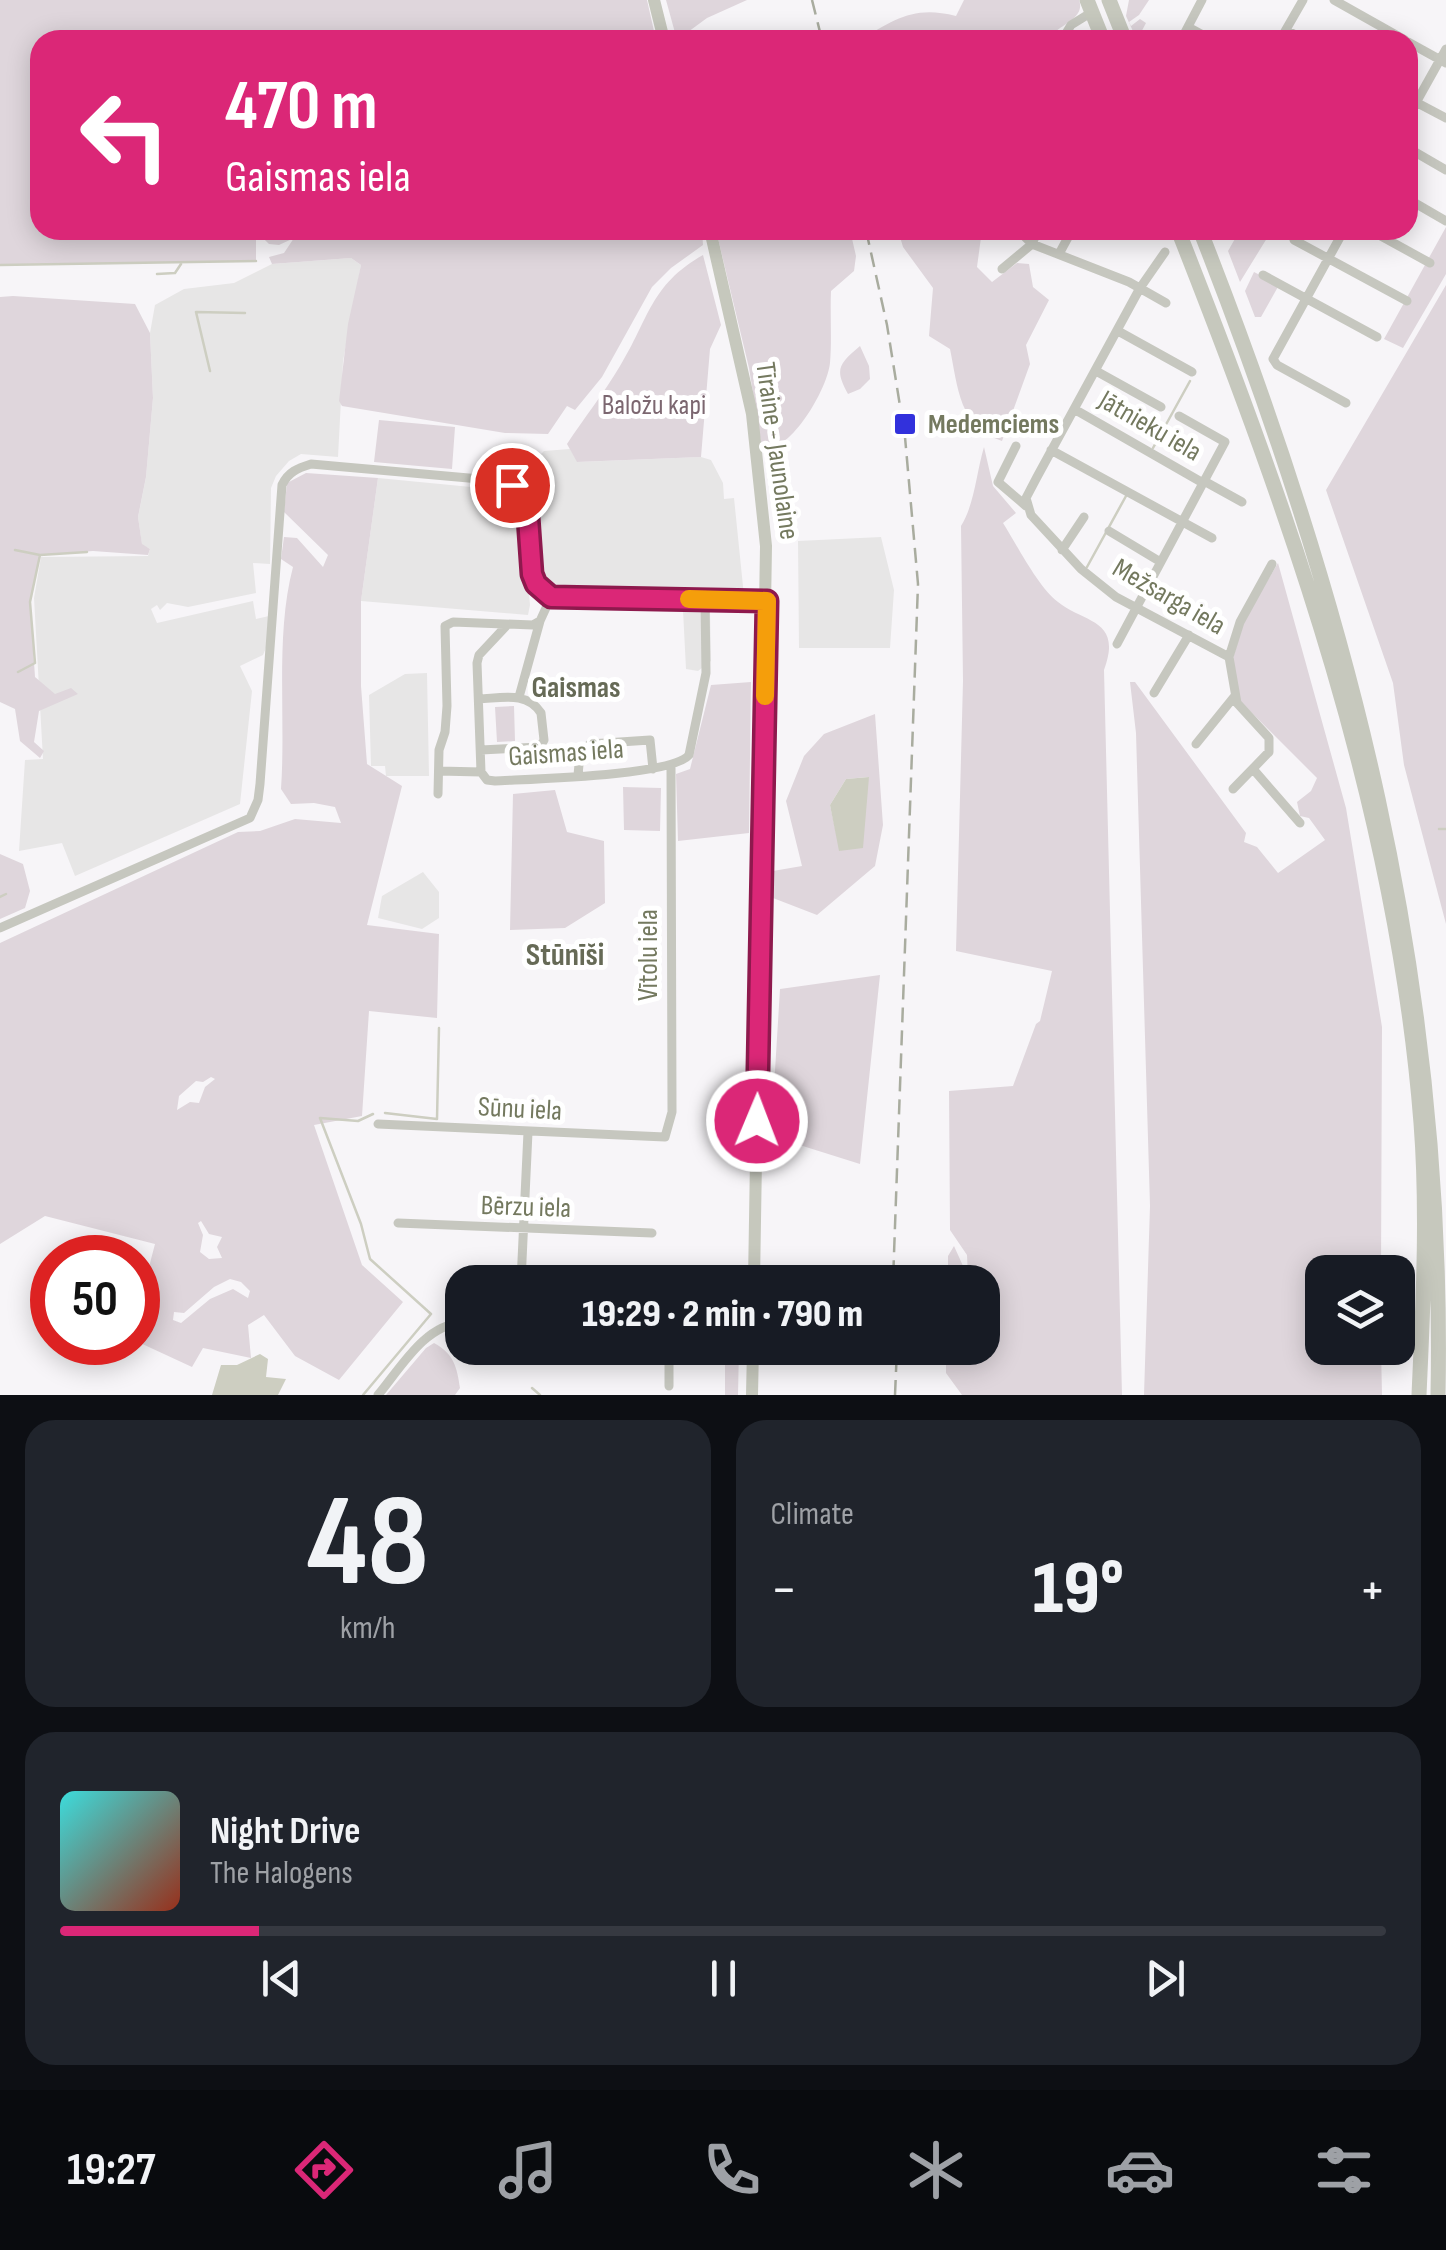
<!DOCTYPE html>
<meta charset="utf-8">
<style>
:root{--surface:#171b24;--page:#20242c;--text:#f1f3f6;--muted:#9ea1a6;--line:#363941;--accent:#db2777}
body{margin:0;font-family:"Sofia Sans Condensed",sans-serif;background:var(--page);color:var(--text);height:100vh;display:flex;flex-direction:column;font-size:38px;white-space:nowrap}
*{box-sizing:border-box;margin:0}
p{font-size:32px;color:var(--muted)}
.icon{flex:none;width:55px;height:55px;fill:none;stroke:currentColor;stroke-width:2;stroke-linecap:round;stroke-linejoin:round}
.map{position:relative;height:1395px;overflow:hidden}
.details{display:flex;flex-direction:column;gap:25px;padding:25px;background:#0d0f14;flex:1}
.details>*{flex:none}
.top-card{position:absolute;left:30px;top:30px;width:1388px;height:210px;border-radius:30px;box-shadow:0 5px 25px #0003;background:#db2777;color:#fff;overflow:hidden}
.tools{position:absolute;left:1305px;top:1255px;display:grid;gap:20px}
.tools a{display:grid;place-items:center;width:110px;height:110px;border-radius:20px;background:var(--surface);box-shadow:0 5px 25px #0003;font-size:50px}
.speed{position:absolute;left:30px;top:1235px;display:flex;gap:20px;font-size:50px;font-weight:700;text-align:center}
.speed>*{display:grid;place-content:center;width:130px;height:130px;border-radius:50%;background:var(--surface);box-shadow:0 5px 25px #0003;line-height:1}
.speed .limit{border:15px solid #d22;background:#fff;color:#111}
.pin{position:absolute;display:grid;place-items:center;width:85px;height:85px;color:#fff;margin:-42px;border:5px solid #fff;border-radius:50%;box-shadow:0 2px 10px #0007}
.me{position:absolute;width:110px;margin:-55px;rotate:1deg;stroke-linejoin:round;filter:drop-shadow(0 0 8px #0008)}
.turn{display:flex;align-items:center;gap:35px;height:210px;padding:0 30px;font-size:45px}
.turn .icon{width:130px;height:130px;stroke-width:2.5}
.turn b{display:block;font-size:70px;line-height:85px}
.big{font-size:75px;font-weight:800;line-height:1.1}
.details .widget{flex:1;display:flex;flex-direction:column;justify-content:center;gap:15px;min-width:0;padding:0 35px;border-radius:30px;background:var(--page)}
.details .dial{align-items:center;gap:0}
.dial b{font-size:130px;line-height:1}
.song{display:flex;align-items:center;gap:30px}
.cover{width:120px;height:120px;border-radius:15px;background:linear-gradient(135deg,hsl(180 70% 55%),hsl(10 70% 35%))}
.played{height:10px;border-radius:5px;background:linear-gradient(90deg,var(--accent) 15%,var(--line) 15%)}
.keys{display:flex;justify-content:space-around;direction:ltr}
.heat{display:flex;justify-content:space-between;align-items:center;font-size:55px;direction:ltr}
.details .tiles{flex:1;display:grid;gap:25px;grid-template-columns:1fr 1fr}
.widget:last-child{grid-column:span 2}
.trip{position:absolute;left:445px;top:1265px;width:555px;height:100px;border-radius:30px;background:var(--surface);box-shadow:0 5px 25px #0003;font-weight:800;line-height:100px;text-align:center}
.dock{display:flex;height:160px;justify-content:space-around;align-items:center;background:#090b0e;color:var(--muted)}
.dock .icon{width:70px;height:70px}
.dock .selected{color:var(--accent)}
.dock b{font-size:45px;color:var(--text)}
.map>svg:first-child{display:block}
</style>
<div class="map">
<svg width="1446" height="1395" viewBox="0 0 1446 1395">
<rect width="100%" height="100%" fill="#f7f5f8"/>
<path fill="#e7e6e6" d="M351 258 361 265 343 361 338 457 301 454 289 461 276 476 271 488 270 564 253 563 256 593 188 607 167 603 160 610 157 605 151 609 157 623 253 601 256 619 269 616 268 643 263 655 240 666 252 691 240 804 75 876 62 843 19 851 25 760 43 759 34 598 41 557 148 556 150 549 142 545 138 517 146 477 153 398 150 333 155 305 184 289 234 283 272 264Z
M570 449 578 462 701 457 711 460 723 483 724 499 734 498 744 596 555 590 546 585 539 577 532 463 544 451Z
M378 478 512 491 520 497 530 605 528 615 361 601Z
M881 537 894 590 890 648H799L798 541Z
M683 610 710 612 711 661 698 671 686 669Z
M427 673 429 776H386L385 766H371L369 695 405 674Z
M423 872 439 892V918L422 929 378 918 382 896Z"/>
<path fill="#dfd6dc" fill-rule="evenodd" d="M0 0H647L656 40H40V230H694L695 233 702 230 703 245 671 268 652 287 602 377 575 410 567 406 548 434 505 433 342 406 339 401 348 324 361 265 351 258 272 264 269 257 284 253 294 238 279 245 269 244 256 231V261L0 265Z
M666 0H747L707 18 677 40Z
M964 0H1079C1085 16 1066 23 1055 32L1057 40H859C895 20 913 5 956 16Z
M1129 0H1149L1139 15 1129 22 1131 26 1140 19 1146 23 1137 40 1126 16Z
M1446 227V274L1403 348 1384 339Z
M716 230H850L856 256 854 271 831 291C830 315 832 340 830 363 827 389 795 444 768 450L761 443 749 368Z
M898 230H982L977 267 992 282 1017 263 1029 264 1033 287 1049 300 1026 345 1030 364 1002 441C959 427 958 388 950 349L929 336 933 288 903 247Z
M1240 230H1272L1240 282 1228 251Z
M703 255 721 325 710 349 701 457 577 462 567 444C584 418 604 393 620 366 649 319 650 285 703 255Z
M1254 272 1279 285 1261 317H1255L1245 291Z
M1446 285V924L1404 765 1393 683 1326 490Z
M13 296 135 304 150 333 153 398 146 477 138 517 142 544 150 549 148 555 93 551 40 555 30 602 35 677 55 694 71 688 78 694 39 711 34 742 44 751 40 758 20 741 15 709 0 702V297Z
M860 346 869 366 870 379 860 389 848 394C834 369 839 364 860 346Z
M379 420 455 427 452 469 374 462Z
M984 447 993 486 1016 513 1003 523C1017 545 1038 587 1058 602 1084 623 1123 619 1104 670L1122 1395H962L946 1373V1348H982V1282H948V1256L954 1246 968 1277 967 1255 950 1230 949 1091 1013 1086 1036 1024 1040 1021 1052 971 956 951 963 681 961 526C975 503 976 474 984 447Z
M306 473 378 478 361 601V686L367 764 402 786 367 925 439 934 437 1018 369 1011 362 1116 314 1125 362 1265 403 1302 339 1380 295 1356 264 1315 248 1325 251 1358 203 1348 192 1367 138 1342V1309L155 1244 45 1216 0 1244V943L238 832 260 831 295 819 341 823 335 807 314 803 291 804 281 789C286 718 275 635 293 567L281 559 284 537 297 538 323 567 328 555 284 512 287 483ZM211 1077 215 1079 205 1087 199 1103 190 1102 177 1110 179 1096 196 1081 203 1082ZM201 1221 209 1234 222 1237 217 1247 222 1258 209 1259 200 1252 203 1235 198 1223ZM230 1279 241 1282 250 1291 248 1298 233 1289 210 1299 181 1323 173 1320 174 1312 184 1313 214 1287Z
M1278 563 1346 808 1382 1027 1381 1272H1322V1348H1381L1382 1395H1144L1150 1206 1136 733 1130 682H1135L1246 833 1244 842 1257 847 1278 873 1325 840 1309 818 1300 816 1297 802 1311 791 1317 778 1240 701 1233 658 1244 620Z
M751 682 749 833 678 841 676 774 690 769 711 685Z
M514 706 515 741 497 742 495 707Z
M875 714 883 825 875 866 817 915 773 898V871L802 866 786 801 804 756 824 734ZM868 777H869L840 851 830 805 846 779Z
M623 787 661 788 660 831 624 830Z
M555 790 567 832 604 841 605 903 565 928 510 930 513 794Z
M0 854 23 864 30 891 25 908 0 919Z
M880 975 860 1164 771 1136 780 989Z
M434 1343C454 1354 457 1367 460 1388L455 1395H386L426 1348Z
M725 1348H739L738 1395H725Z"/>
<path fill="#cdcec1" d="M869 777 863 848 839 851 830 805 846 779Z
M260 1354 268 1359 266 1377 286 1379 278 1395H212L221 1365H237Z"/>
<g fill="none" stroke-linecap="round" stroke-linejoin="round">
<path stroke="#cdcec1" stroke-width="2.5" d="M319 35 320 40
M0 265 256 261
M157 274 175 273 181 264
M210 371 196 312 245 313
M1153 448 1190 381
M15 550 40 555 87 552
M1087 567 1126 496
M18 672 35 663 30 602 40 555
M1439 829H1446
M0 897 6 894
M385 1113 437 1119 439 1028
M532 1388 540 1395
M363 1395 431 1314 370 1259 361 1224 320 1118 358 1121 373 1114"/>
<path stroke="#c6c7bf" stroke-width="9" d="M1334 0 1405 40
M1188 27 1212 40
M1286 30 1305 40
M1062 40 1071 25 1092 12
M1181 40 1202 0
M1280 40 1303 0
M1408 42 1446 63
M1408 98 1446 118
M1408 117 1446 49
M1408 148 1446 170
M1408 199 1446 221
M1018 230 1032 244 1129 282 1166 303
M1344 230 1273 359 1277 365 1346 403
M1370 230 1430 263
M1294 240 1407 301
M1165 252 1140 288 1037 477 1026 498 1031 515 1081 569 1116 597 1229 657 1237 703 1269 738V752L1233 789
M1059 254 1072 230
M1002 269 1032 244 1038 230
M1263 275 1377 337
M1118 331 1192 372
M1096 371 1161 407
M1074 409 1203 483
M1016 446 998 482 1026 506
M1051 450 1212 538
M1204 481 1242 502
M1109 531 1159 561
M1062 550 1084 517
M1117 644 1225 442 1179 416
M1229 657 1240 622 1272 564
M1154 693 1189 635
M519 697 540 621 551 597
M479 699C502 698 527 691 541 713L544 740 540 747 481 750
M1196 744 1234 697
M1253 769 1300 823
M439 771 481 772 487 780 495 781C529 779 672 776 689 755L706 673 705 599
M481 772 477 663 479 655 507 625
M578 775 580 754 590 744 650 740 653 769
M438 794 439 750 445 732 447 706 445 626 453 622 533 625 540 621
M0 928 250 818 258 800 260 784 282 485C288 472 298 468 311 464L491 480C543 488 528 532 532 574L536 584 551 597 767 601
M378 1124 665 1137 672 1112 671 766
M398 1223 652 1233
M521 1282 528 1132
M669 1386V1348
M378 1395C400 1369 425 1324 462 1323"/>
<path stroke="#c6c8bd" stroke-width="12" d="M654 0 664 40
M710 230 752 414 766 546 754 1282
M752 1395 753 1348"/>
<path stroke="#c6c8bd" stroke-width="15" d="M1087 0 1103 40
M1109 0 1125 40
M1178 230C1291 517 1397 813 1421 1123 1428 1214 1423 1305 1419 1395
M1200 230C1350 611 1446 980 1438 1395"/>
<path stroke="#a9ac9f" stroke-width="2.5" stroke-dasharray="15 8" stroke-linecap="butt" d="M812 0 822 40
M866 230 887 325 905 437 918 584 893 1282
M895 1395 897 1348"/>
</g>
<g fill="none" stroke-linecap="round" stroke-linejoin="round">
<g stroke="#8e194d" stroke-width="25">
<path id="route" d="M512 485 522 493 527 503 532 574 536 584 551 597 767 601 757 1121"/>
</g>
<use href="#route" stroke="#db2777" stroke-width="18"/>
<path stroke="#f59e0b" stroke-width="18" d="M689 599 767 601 765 696"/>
</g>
<rect fill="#3231dc" stroke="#fff" stroke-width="4" x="893" y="412" width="24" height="24" rx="5"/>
<g text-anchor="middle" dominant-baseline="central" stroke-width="10" stroke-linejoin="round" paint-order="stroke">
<g font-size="28" fill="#7c6770" stroke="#fff">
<text x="654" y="405">Baložu kapi</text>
</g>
<g font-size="28" font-weight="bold" fill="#74795f" stroke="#fff" text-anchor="start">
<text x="928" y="424">Medemciems</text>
</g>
<g font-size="28" fill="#74795f" stroke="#fff">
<text transform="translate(1150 426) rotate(30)">Jātnieku iela</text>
<text transform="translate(777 451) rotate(82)">Tīraine - Jaunolaine</text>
<text transform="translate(1169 597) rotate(30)">Mežsarga iela</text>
<text transform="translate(566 753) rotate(-4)">Gaismas iela</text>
<text transform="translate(648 955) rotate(-90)">Vītolu iela</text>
<text transform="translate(520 1109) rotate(3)">Sūnu iela</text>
<text transform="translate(526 1207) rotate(2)">Bērzu iela</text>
</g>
<g font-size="30" font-weight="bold" fill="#666a56" stroke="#fff">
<text x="576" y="688">Gaismas</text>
</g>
<g font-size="32" font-weight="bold" fill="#666a56" stroke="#fff">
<text x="565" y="955">Stūnīši</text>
</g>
</g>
</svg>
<div class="tools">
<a><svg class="icon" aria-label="layers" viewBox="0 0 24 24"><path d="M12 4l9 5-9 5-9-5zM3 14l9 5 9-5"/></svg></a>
</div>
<div class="speed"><div class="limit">50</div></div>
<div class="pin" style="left:512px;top:485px;background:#d93025"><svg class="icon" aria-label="arrive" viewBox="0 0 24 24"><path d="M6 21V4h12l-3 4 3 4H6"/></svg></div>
<svg class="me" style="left:757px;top:1121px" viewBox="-20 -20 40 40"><circle r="17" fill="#db2777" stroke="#fff" stroke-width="3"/><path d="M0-11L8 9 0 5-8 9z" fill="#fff"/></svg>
<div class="trip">19:29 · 2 min · 790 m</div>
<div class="top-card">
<div class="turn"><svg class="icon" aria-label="left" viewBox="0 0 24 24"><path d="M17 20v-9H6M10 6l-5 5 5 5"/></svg><div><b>470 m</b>Gaismas iela</div></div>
</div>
</div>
<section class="details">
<div class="tiles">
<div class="widget dial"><b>48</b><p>km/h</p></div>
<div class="widget"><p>Climate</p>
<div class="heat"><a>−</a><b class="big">19°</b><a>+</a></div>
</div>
<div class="widget">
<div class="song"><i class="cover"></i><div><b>Night Drive</b><p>The Halogens</p></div></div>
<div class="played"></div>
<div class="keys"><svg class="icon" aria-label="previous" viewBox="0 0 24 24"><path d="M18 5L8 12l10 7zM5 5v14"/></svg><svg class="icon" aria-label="pause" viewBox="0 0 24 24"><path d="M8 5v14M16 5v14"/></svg><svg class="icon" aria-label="next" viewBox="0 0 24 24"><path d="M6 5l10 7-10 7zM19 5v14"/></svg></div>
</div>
</div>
</section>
<nav class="dock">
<b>19:27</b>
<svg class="icon selected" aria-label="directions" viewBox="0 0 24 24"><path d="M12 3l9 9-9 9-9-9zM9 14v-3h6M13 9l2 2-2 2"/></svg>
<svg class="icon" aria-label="music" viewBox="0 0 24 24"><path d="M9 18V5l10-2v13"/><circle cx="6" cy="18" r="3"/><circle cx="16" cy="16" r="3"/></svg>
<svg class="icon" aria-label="phone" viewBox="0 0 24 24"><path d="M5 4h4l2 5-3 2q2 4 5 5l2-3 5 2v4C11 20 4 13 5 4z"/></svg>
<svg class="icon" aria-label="climate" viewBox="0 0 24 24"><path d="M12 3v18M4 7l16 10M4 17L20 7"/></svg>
<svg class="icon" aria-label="car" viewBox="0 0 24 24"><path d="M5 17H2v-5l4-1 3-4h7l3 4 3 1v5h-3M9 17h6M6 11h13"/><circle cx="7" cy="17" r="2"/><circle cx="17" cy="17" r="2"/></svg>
<svg class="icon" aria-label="filters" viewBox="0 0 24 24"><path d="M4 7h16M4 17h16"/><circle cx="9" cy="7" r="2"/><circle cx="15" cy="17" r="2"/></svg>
</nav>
